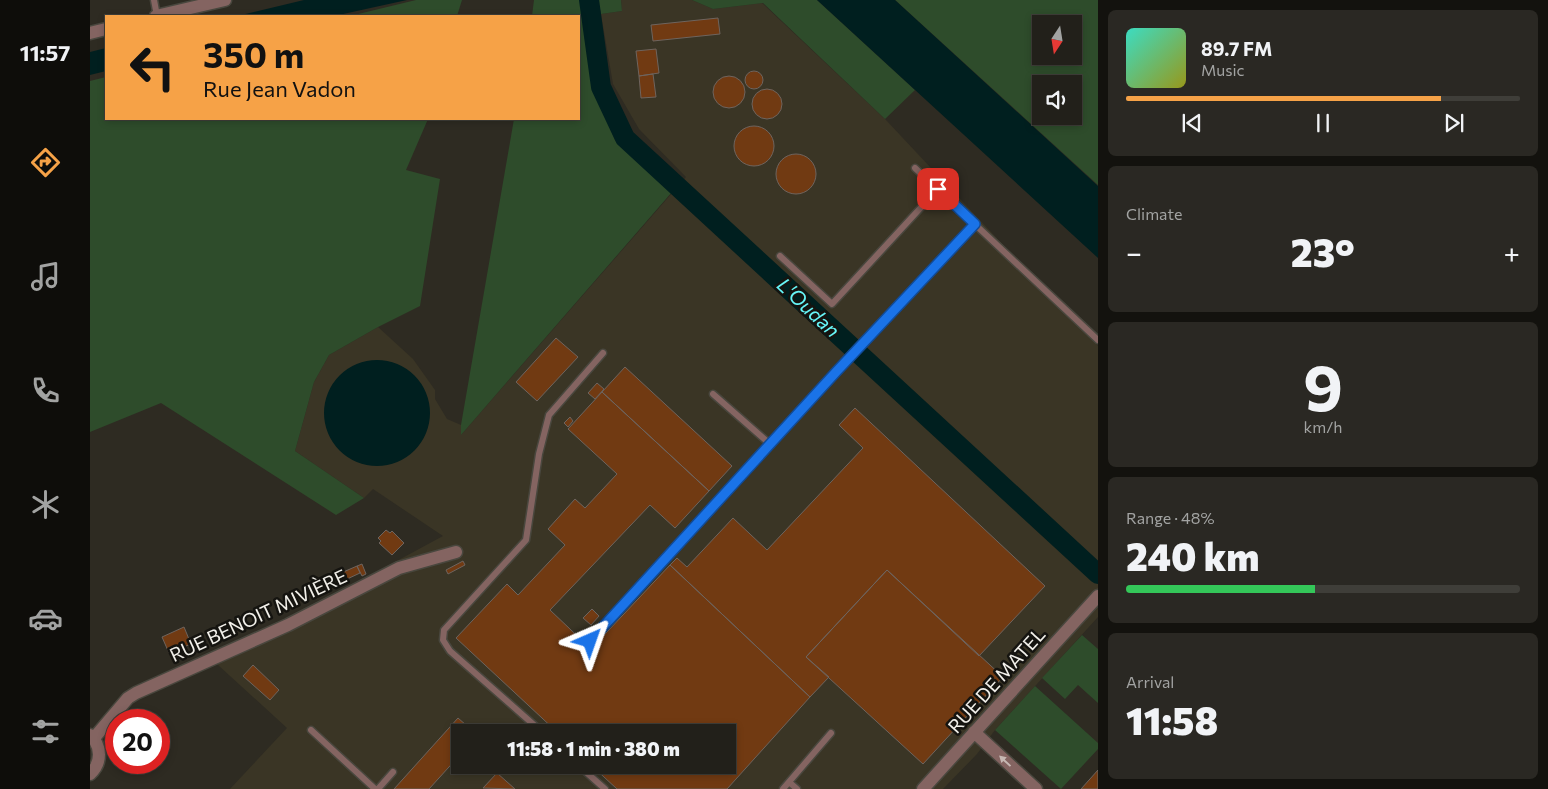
<!DOCTYPE html>
<meta charset="utf-8">
<style>
:root{--surface:#22201a;--page:#2a2823;--text:#f1f3f6;--muted:#a2a3a2;--line:#3f3e39;--accent:#f6a247}
body{margin:0;font-family:Commissioner,sans-serif;background:var(--page);color:var(--text);height:100vh;display:flex;flex-direction:column;font-size:19px;white-space:nowrap}
*{box-sizing:border-box;margin:0}
p{font-size:16px;color:var(--muted)}
.icon{flex:none;width:28px;height:28px;fill:none;stroke:currentColor;stroke-width:2;stroke-linecap:round;stroke-linejoin:round}
.map{position:relative;flex:1;overflow:hidden}
.panel{display:flex;flex-direction:column;gap:10px;padding:10px;background:#13120e;width:450px}
.panel>*{flex:none}
.banner{position:absolute;left:15px;top:15px;width:475px;height:105px;border-radius:0px;box-shadow:0 2px 8px #0003,0 0 0 1px var(--line);background:#f6a247;color:#111;overflow:hidden}
.needle{width:32px;rotate:192deg}
.fabs{position:absolute;left:942px;top:15px;display:grid;gap:10px}
.fabs a{display:grid;place-items:center;width:50px;height:50px;border-radius:0px;background:var(--surface);box-shadow:0 2px 8px #0003,0 0 0 1px var(--line);font-size:25px}
.speed{position:absolute;left:15px;top:709px;display:flex;gap:10px;font-size:25px;font-weight:700;text-align:center}
.speed>*{display:grid;place-content:center;width:65px;height:65px;border-radius:50%;background:var(--surface);box-shadow:0 2px 8px #0003,0 0 0 1px var(--line);line-height:1}
.speed .limit{border:8px solid #d22;background:#fff;color:#111}
.pin{position:absolute;display:grid;place-items:center;width:42px;height:42px;color:#fff;margin:-21px;border-radius:10px;box-shadow:0 2px 8px #0006}
.me{position:absolute;width:55px;margin:-28px;rotate:43deg;stroke-linejoin:round;filter:drop-shadow(0 0 4px #0008)}
.turn{display:flex;align-items:center;gap:18px;height:105px;padding:0 15px;font-size:22px}
.turn .icon{width:65px;height:65px;stroke-width:2.5}
.turn b{display:block;font-size:35px;line-height:42px}
.big{font-size:38px;font-weight:800;line-height:1.1}
.panel .card{flex:1;display:flex;flex-direction:column;justify-content:center;gap:8px;min-width:0;padding:0 18px;border-radius:8px;background:var(--page)}
.panel .dial{align-items:center;gap:0}
.dial b{font-size:65px;line-height:1}
.song{display:flex;align-items:center;gap:15px}
.cover{width:60px;height:60px;border-radius:8px;background:linear-gradient(135deg,hsl(170 70% 55%),hsl(60 70% 35%))}
.played{height:5px;border-radius:2px;background:linear-gradient(90deg,var(--accent) 80%,var(--line) 80%)}
.keys{display:flex;justify-content:space-around;direction:ltr}
.heat{display:flex;justify-content:space-between;align-items:center;font-size:28px;direction:ltr}
.charge{height:8px;border-radius:4px;background:linear-gradient(90deg,#34c759 48%,var(--line) 0)}
.trip{position:absolute;left:361px;top:724px;width:285px;height:50px;border-radius:0px;background:var(--surface);box-shadow:0 2px 8px #0003,0 0 0 1px var(--line);font-weight:800;line-height:50px;text-align:center}
main{display:flex;flex:1;min-height:0}
.tab-bar{display:flex;flex-direction:column;width:90px;justify-content:space-around;align-items:center;background:#0e0d0a;color:var(--muted)}
.tab-bar .icon{width:35px;height:35px}
.tab-bar .active{color:var(--accent)}
.tab-bar b{font-size:22px;color:var(--text)}
.map>svg:first-child{display:block}
</style>
<main>
<nav class="tab-bar">
<b>11:57</b>
<svg class="icon active" aria-label="directions" viewBox="0 0 24 24"><path d="M12 3l9 9-9 9-9-9zM9 14v-3h6M13 9l2 2-2 2"/></svg>
<svg class="icon" aria-label="music" viewBox="0 0 24 24"><path d="M9 18V5l10-2v13"/><circle cx="6" cy="18" r="3"/><circle cx="16" cy="16" r="3"/></svg>
<svg class="icon" aria-label="phone" viewBox="0 0 24 24"><path d="M5 4h4l2 5-3 2q2 4 5 5l2-3 5 2v4C11 20 4 13 5 4z"/></svg>
<svg class="icon" aria-label="climate" viewBox="0 0 24 24"><path d="M12 3v18M4 7l16 10M4 17L20 7"/></svg>
<svg class="icon" aria-label="car" viewBox="0 0 24 24"><path d="M5 17H2v-5l4-1 3-4h7l3 4 3 1v5h-3M9 17h6M6 11h13"/><circle cx="7" cy="17" r="2"/><circle cx="17" cy="17" r="2"/></svg>
<svg class="icon" aria-label="filters" viewBox="0 0 24 24"><path d="M4 7h16M4 17h16"/><circle cx="9" cy="7" r="2"/><circle cx="15" cy="17" r="2"/></svg>
</nav>
<div class="map">
<svg width="1008" height="789" viewBox="0 0 1008 789">
<rect width="100%" height="100%" fill="#2e2b22"/>
<path fill="#3a3525" fill-rule="evenodd" d="M531 0H602L623 9 672 3 795 119 1008 346V617L905 730 887 754 853 789H140L197 728 116 654 216 610 353 536 283 489 274 498 205 451 224 382 239 355 288 327 323 359 345 390V399L357 419 371 425V435L596 177 549 129 523 84 511 14 532 11ZM370 732H638V765H370Z"/>
<path fill="#2e4c2b" fill-rule="evenodd" d="M326 0H372L367 16H260Z
M444 0H491L504 90 525 140 582 192 371 435V425L424 119H489V16H442Z
M508 0H531L532 11 511 14Z
M602 0H727L825 90 795 119 673 3 623 9Z
M805 0H1008V185ZM951 24H984V56H951ZM951 84H984V116H951Z
M16 77V119H338L316 170 350 179 330 306 288 327 239 355 224 382 205 451 274 498 246 515 71 403 0 432V81Z
M992 635 1008 649V703L988 685 975 699 952 678Z
M945 686 1008 743V749L971 789 905 730Z"/>
<path fill="#001f1f" d="M214 0H317L244 16H147Z
M727 0H805L1008 186V258Z
M16 48V71L0 75V52Z
M234 413a53 53 0 1 1 106 0a53 53 0 1 1-106 0Z"/>
<g fill="none" stroke-linecap="round" stroke-linejoin="round">
<path stroke="#001f1f" stroke-width="20" d="M499 0 511 87 535 138 1008 574"/>
</g>
<path fill="#713a12" stroke="#6e645e" d="M628 18 630 34 563 41 561 25Z
M566 49 569 73 549 76 546 51Z
M655 80a9 9 0 1 1 18 0a9 9 0 1 1-18 0Z
M563 74 566 97 551 98 549 76Z
M623 92a16 16 0 1 1 32 0a16 16 0 1 1-32 0Z
M662 104a15 15 0 1 1 30 0a15 15 0 1 1-30 0Z
M644 146a20 20 0 1 1 40 0a20 20 0 1 1-40 0Z
M686 174a20 20 0 1 1 40 0a20 20 0 1 1-40 0Z
M466 338 488 357 447 401 426 382Z
M535 367 642 466 619 491 512 392Z
M507 383 514 389 505 399 498 393Z
M512 392 619 491 585 528 560 505 460 610 501 649 580 565 720 697 637 789H527L501 765H638V732H467L366 638 417 584 428 595 475 545 458 529 485 499 495 508 527 474 478 429Z
M765 408 955 586 889 656 797 570 716 657 739 677 720 697 580 565 587 558 597 567 643 518 677 550 773 448 749 425Z
M480 417 483 421 478 427 474 423Z
M296 530 300 533 302 531 314 543 302 555 289 543 291 541 288 538Z
M373 561 375 565 358 574 356 570Z
M272 564 276 574 272 576 267 566Z
M267 566 270 573 255 580 251 573Z
M797 570 913 677 833 764 716 657Z
M502 609 509 616 501 625 493 618Z
M94 627 101 644 79 653 72 637Z
M163 665 189 690 180 700 153 676Z
M368 718 384 732H370V759L368 757 339 789H304Z
M1008 770V789H991Z
M407 773 425 789 393 788Z"/>
<g fill="none" stroke-linecap="round" stroke-linejoin="round">
<g stroke="#49473e" stroke-width="9">
<path id="service" d="M64 0 67 16
M825 168 1008 340
M690 256 742 304 848 189
M623 394 680 444
M501 641 720 400 885 224
M221 730 285 789
M452 732 360 651 353 640 354 630 436 540 449 454 459 415 513 353
M488 765 515 789
M699 782 707 789
M288 789 303 772
M693 789 741 733"/>
</g>
<g stroke="#49473e" stroke-width="15">
<path id="minor" d="M66 16 135 0
M0 33 16 29
M884 732 946 789
M0 735C12 746 12 763 0 774
M4 738 38 698 46 693 198 625 309 568 366 552
M833 789 1008 596"/>
</g>
<use href="#service" stroke="#846461" stroke-width="6"/>
<use href="#minor" stroke="#846461" stroke-width="12"/>
</g>
<defs><path id="oneway-solid" d="M-6-.8H1V-3.2L6.5 0L1 3.2V.8H-6Z" transform="scale(1.25)"/></defs>
<use fill="#c6b8b3" href="#oneway-solid" transform="translate(915 761) rotate(-137)"/>
<g fill="none" stroke-linecap="round" stroke-linejoin="round">
<g stroke="#114b97" stroke-width="12">
<path id="route" d="M500 641 746 372 885 224 848 189"/>
</g>
<use href="#route" stroke="#1a73e8" stroke-width="9"/>
</g>
<g text-anchor="middle" dominant-baseline="central" stroke-width="5" stroke-linejoin="round" paint-order="stroke">
<g font-size="19" fill="#f2f0ea" stroke="#151410">
<text transform="translate(168 615) rotate(-25)">RUE BENOIT MIVIÈRE</text>
<text transform="translate(906 680) rotate(-48)">RUE DE MATEL</text>
</g>
<g font-size="20" font-style="italic" fill="#66f6f8" stroke="#151410">
<text transform="translate(719 307) rotate(43)">L'Oudan</text>
</g>
</g>
</svg>
<div class="fabs">
<a><svg class="needle" viewBox="-14 -14 28 28"><path d="M0-13l5 13h-10z" fill="#e53935"/><path d="M0 13l5-13h-10z" fill="#a2a3a2"/></svg></a>
<a><svg class="icon" aria-label="sound" viewBox="0 0 24 24"><path d="M4 9h4l5-4v14l-5-4H4zM17 9q2 3 0 6"/></svg></a>
</div>
<div class="speed"><div class="limit">20</div></div>
<div class="pin" style="left:848px;top:189px;background:#d93025"><svg class="icon" aria-label="arrive" viewBox="0 0 24 24"><path d="M6 21V4h12l-3 4 3 4H6"/></svg></div>
<svg class="me" style="left:500px;top:641px" viewBox="-20 -20 40 40"><path d="M0-17L14 15 0 8-14 15z" fill="#1a73e8" stroke="#fff" stroke-width="4"/></svg>
<div class="trip">11:58 · 1 min · 380 m</div>
<div class="banner">
<div class="turn"><svg class="icon" aria-label="left" viewBox="0 0 24 24"><path d="M17 20v-9H6M10 6l-5 5 5 5"/></svg><div><b>350 m</b>Rue Jean Vadon</div></div>
</div>
</div>
<section class="panel">
<div class="card">
<div class="song"><i class="cover"></i><div><b>89.7 FM</b><p>Music</p></div></div>
<div class="played"></div>
<div class="keys"><svg class="icon" aria-label="previous" viewBox="0 0 24 24"><path d="M18 5L8 12l10 7zM5 5v14"/></svg><svg class="icon" aria-label="pause" viewBox="0 0 24 24"><path d="M8 5v14M16 5v14"/></svg><svg class="icon" aria-label="next" viewBox="0 0 24 24"><path d="M6 5l10 7-10 7zM19 5v14"/></svg></div>
</div>
<div class="card"><p>Climate</p>
<div class="heat"><a>−</a><b class="big">23°</b><a>+</a></div>
</div>
<div class="card dial"><b>9</b><p>km/h</p></div>
<div class="card"><p>Range · 48%</p><b class="big">240 km</b><div class="charge"></div></div>
<div class="card"><p>Arrival</p><b class="big">11:58</b></div>
</section>
</main>
